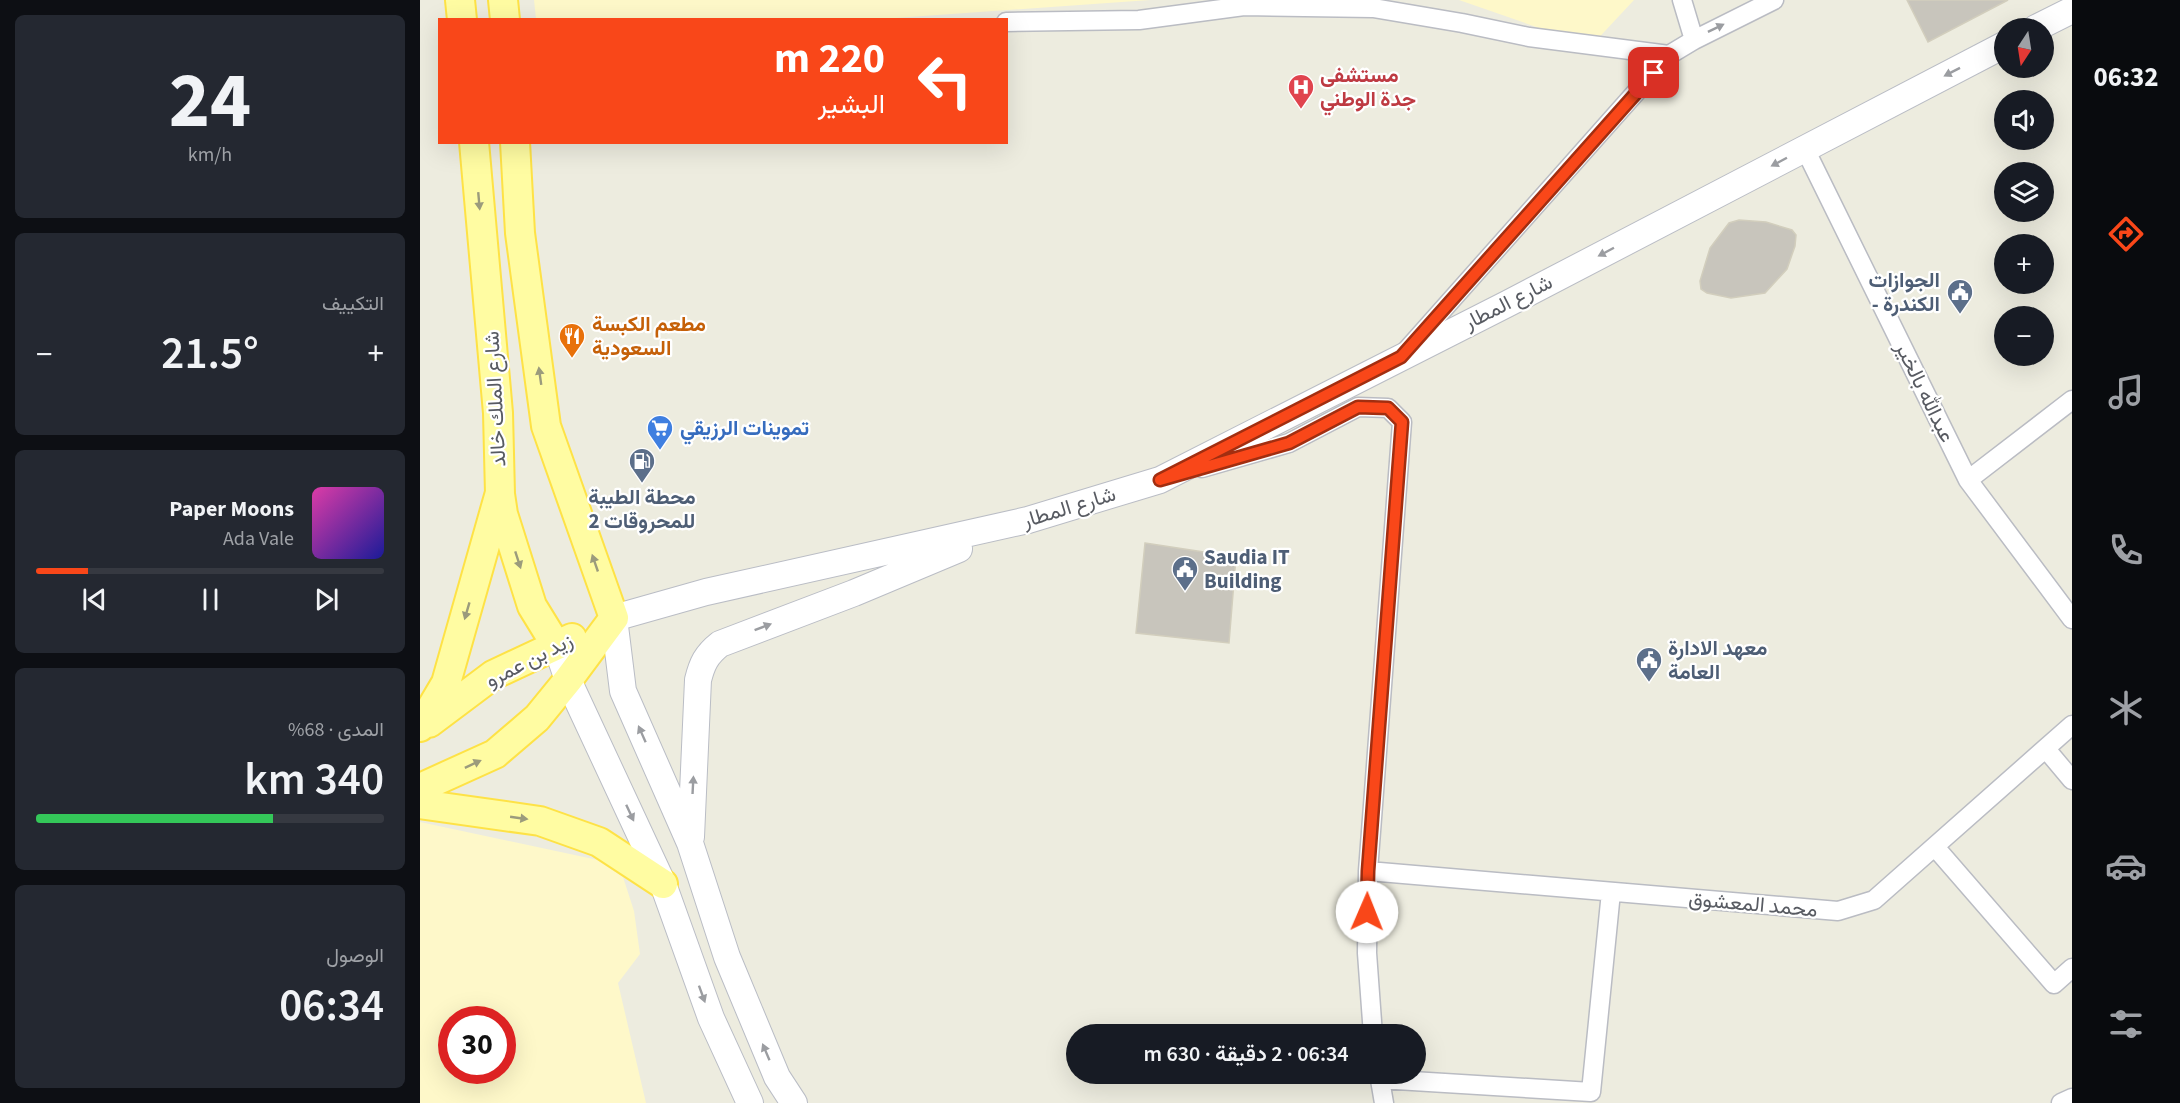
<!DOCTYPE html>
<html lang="ar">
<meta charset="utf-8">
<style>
:root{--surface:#171b24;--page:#242831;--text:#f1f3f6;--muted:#9ea1a6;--line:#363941;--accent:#f94719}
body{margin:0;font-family:"Source Sans 3",Vazirmatn,sans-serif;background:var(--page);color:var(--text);direction:rtl;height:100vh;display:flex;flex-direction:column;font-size:22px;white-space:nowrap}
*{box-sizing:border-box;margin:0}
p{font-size:20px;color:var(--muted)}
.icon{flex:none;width:33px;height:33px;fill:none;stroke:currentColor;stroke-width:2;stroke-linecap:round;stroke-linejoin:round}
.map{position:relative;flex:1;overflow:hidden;direction:ltr}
.drawer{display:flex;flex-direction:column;gap:15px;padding:15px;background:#0d0f14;width:420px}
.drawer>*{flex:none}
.guide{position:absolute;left:18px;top:18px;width:570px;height:126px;border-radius:0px;box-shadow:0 6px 24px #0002;direction:rtl;background:#f94719;color:#fff;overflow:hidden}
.needle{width:39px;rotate:192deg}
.controls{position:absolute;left:1574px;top:18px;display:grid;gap:12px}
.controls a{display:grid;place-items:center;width:60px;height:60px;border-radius:50%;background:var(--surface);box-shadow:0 6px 24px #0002;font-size:30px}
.speed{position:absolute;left:18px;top:1006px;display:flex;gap:12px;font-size:30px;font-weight:700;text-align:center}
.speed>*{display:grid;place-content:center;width:78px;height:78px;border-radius:50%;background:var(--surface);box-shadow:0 6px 24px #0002;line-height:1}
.speed .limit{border:9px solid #d22;background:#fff;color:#111}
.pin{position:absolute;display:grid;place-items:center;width:51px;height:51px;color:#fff;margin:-26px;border-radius:12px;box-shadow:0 3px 9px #0006}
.me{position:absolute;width:66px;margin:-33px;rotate:1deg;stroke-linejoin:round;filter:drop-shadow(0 0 4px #0008)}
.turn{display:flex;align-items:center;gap:21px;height:126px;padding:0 24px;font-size:27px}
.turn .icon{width:78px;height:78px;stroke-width:2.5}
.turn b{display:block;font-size:42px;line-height:51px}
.big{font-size:45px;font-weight:600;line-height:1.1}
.drawer .widget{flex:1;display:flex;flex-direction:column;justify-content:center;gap:9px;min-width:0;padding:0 21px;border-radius:9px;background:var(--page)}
.drawer .dial{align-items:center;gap:0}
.dial b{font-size:78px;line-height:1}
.song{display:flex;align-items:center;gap:18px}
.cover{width:72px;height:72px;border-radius:9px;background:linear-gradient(135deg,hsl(320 70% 55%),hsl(240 70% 35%))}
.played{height:6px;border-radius:3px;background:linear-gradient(90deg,var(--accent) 15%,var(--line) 15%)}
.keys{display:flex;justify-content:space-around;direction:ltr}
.heat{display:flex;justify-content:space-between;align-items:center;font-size:33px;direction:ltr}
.charge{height:9px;border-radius:4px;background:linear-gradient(90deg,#34c759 68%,var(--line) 0)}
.trip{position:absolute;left:646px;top:1024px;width:360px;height:60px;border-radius:30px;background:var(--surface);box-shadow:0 6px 24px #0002;font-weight:600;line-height:60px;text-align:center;direction:rtl}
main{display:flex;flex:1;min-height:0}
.dock{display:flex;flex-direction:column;width:108px;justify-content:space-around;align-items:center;background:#090b0e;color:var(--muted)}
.dock .icon{width:42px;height:42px}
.dock .on{color:var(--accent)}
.dock b{font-size:27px;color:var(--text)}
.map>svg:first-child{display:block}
</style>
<main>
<nav class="dock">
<b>06:32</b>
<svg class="icon on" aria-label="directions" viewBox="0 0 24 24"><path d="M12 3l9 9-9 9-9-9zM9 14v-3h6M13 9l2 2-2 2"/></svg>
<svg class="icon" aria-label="music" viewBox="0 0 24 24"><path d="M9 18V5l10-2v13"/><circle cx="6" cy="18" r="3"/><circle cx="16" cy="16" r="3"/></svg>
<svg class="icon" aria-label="phone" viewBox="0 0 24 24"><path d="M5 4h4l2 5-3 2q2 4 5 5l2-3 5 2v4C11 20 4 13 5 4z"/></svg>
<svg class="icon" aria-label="climate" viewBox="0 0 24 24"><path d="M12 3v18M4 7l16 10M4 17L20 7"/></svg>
<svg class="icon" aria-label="car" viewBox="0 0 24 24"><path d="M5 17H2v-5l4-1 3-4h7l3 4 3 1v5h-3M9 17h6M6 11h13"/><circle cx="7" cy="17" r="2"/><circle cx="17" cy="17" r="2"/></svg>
<svg class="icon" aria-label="filters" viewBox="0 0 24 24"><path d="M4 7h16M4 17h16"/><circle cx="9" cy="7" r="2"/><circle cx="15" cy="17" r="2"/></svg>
</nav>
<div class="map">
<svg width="1652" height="1103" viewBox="0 0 1652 1103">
<rect width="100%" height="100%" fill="#edecdf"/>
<path fill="#fef8c9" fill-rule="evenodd" d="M114 0H730L447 20 116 19Z
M1039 0H1214L1171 46Z
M0 822 178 860 203 877 214 911 220 954 198 983 226 1103H0ZM32 1020H82V1071H32Z"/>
<path fill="#c8c5bc" stroke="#d2cebd" stroke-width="1.5" d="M1487 0H1588L1508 42Z
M1319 220 1346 222 1372 230 1376 235 1375 246 1367 269 1345 293 1311 298 1287 293 1281 289 1280 281 1290 248 1309 223Z
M725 543 816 557 809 643 716 633Z"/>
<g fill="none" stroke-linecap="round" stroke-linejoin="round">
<g stroke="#babcc3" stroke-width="21">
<path id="minor" d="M1262 0 1274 40
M586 22 719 20 824 6 953 8 1042 23 1109 37 1249 55
M1385 149 1548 480 1652 619
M986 351 1249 55 1274 40 1354 0
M782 468 869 443 938 407 968 408 982 422 948 871 947 953 953 1035
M1548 480 1652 400
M1626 749 1652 780
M1515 847 1634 984 1652 968
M948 871 1418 911 1454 900 1652 725
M959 1074 964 1103
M960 1079 1171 1092 1191 892
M1641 1103 1652 1098"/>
</g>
<g stroke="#babdc5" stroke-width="28">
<path id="secondary" d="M1616 28 1652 10
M136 645 148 680 243 884 291 1018 330 1103
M271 837 278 680C282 664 286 655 300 644L434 593 539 549
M374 1103 357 1077 307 957 270 843 203 691 194 618 286 592 608 520 740 480 1087 304 1584 45"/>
</g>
<g stroke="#fee246" stroke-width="32">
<path id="primary" d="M40 0 42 20
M83 0 85 20
M54 142 78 413 80 494 83 514 112 606 136 645
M95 142 100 233 126 426 194 618
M9 723 73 675 152 638
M0 727 26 683 79 496
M0 788 75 754 117 718 148 680 194 618
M0 804 120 821 179 842 243 884"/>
</g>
<use href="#minor" stroke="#fff" stroke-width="18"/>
<use href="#secondary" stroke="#fff" stroke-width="26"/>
<use href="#primary" stroke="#fffca2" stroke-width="28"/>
</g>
<defs><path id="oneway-solid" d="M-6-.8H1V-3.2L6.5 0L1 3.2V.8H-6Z" transform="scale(1.5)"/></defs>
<g fill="#9b9da1">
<use href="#oneway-solid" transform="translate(1296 28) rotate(-26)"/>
<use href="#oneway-solid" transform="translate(1532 72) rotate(153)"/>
<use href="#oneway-solid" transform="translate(1359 162) rotate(152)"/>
<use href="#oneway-solid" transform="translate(1186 252) rotate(152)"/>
<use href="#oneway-solid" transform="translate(343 627) rotate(-21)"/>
<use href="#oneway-solid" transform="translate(222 734) rotate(-114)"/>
<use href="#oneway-solid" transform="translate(273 785) rotate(-87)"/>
<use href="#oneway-solid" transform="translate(210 813) rotate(65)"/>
<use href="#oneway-solid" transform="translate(282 994) rotate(70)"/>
<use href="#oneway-solid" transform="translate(346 1052) rotate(-113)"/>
</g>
<g fill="#9b9b7c">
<use href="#oneway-solid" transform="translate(59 201) rotate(85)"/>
<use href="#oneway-solid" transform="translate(120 376) rotate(-98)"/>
<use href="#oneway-solid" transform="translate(98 560) rotate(72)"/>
<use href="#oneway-solid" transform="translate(175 563) rotate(-109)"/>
<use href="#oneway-solid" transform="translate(47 611) rotate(106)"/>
<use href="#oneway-solid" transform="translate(53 764) rotate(-25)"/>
<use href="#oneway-solid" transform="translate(99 818) rotate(8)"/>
</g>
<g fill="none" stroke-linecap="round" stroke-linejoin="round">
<g stroke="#a22e10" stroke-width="15">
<path id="route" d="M947 912 948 871 982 422 968 408 938 407 869 443 740 480 981 357 1234 73"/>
</g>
<use href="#route" stroke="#f94719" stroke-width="10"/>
</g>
<defs>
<g id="hospital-pin" transform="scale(1.35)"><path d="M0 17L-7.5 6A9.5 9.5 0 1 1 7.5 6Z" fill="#e0444e" stroke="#fff"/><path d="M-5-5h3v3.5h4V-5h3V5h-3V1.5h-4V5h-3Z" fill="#fff"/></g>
<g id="civic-pin" transform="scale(1.35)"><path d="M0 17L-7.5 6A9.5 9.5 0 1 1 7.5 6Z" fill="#5c6f8a" stroke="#fff"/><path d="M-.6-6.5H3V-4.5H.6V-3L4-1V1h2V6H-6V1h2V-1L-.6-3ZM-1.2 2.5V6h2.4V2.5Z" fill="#fff"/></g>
<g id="restaurant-pin" transform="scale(1.35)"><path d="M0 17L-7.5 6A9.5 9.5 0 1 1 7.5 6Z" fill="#e8710a" stroke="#fff"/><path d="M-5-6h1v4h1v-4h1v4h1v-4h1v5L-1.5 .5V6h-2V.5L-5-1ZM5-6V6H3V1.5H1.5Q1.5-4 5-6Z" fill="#fff"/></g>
<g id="supermarket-pin" transform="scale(1.35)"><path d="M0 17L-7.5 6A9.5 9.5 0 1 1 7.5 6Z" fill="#3f7fe0" stroke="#fff"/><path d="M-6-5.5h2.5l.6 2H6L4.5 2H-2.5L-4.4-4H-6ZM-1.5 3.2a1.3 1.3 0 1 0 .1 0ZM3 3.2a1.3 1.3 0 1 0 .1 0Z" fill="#fff"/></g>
<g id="fuel-pin" transform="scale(1.35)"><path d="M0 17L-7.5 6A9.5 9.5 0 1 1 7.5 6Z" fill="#5c6f8a" stroke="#fff"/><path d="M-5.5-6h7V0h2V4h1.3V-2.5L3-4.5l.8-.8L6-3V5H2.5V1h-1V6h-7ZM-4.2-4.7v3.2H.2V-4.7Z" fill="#fff"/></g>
</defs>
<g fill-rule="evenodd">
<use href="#hospital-pin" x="881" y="87"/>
<use href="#civic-pin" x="1540" y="292"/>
<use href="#restaurant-pin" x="152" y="336"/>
<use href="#supermarket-pin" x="240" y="428"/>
<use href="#fuel-pin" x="222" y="461"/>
<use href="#civic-pin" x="765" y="569"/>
<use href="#civic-pin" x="1229" y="660"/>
</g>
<g text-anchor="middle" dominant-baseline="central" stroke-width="4.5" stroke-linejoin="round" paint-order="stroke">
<g font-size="21" font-weight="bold" fill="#be3a42" stroke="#fff" text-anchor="start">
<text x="900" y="75">مستشفى<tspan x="900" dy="24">جدة الوطني</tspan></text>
</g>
<g font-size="21" font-weight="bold" fill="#4e5e75" stroke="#fff" text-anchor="start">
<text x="1520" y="280" text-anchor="end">الجوازات<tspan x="1520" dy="24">- الكندرة</tspan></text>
<text x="222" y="497" text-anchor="middle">محطة الطيبة<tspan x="222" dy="24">2 للمحروقات</tspan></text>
<text x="784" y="557">Saudia IT<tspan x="784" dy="24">Building</tspan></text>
<text x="1248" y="648">معهد الادارة<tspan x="1248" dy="24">العامة</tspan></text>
</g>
<g font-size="21" fill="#585b62" stroke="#fff">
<text transform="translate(1088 302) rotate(-27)">شارع المطار</text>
<text transform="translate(1505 392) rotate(64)">عبدالله بالخير</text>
<text transform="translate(75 399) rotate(-93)">شارع الملك خالد</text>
<text transform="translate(649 507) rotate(-17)">شارع المطار</text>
<text transform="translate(109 660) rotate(-27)">زيد بن عمرو</text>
<text transform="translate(1333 904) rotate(5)">محمد المعشوق</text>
</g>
<g font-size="21" font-weight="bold" fill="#c56008" stroke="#fff" text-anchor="start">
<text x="172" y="324">مطعم الكبسة<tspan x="172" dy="24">السعودية</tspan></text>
</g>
<g font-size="21" font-weight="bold" fill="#366cbe" stroke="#fff" text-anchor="start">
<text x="260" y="428">تموينات الرزيقي</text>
</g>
</g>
</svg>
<div class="controls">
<a><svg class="needle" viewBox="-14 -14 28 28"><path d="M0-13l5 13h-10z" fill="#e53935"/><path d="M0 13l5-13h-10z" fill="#9ea1a6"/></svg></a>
<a><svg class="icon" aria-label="sound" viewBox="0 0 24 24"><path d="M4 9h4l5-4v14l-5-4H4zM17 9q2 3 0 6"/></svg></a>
<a><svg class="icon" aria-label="layers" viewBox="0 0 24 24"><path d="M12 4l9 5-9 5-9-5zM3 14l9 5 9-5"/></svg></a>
<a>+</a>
<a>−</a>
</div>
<div class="speed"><div class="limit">30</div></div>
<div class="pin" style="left:1234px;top:73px;background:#d93025"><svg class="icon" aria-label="arrive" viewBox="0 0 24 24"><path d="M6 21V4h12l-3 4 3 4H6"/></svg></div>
<svg class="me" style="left:947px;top:912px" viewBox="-20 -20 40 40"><circle r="19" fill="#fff"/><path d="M0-13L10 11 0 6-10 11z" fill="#f94719"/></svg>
<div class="trip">06:34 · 2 دقيقة · 630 m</div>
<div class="guide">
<div class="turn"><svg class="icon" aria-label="left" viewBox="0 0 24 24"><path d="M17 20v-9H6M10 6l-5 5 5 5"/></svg><div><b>220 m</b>البشير</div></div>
</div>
</div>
<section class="drawer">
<div class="widget dial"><b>24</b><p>km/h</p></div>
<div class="widget"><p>التكييف</p>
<div class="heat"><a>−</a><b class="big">21.5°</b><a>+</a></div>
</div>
<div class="widget">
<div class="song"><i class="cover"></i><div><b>Paper Moons</b><p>Ada Vale</p></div></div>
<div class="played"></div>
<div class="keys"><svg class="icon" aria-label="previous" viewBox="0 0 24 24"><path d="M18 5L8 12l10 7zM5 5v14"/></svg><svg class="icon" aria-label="pause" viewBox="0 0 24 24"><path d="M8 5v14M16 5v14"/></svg><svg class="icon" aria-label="next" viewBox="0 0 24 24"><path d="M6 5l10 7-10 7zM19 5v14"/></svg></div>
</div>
<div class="widget"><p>المدى · 68%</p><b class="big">340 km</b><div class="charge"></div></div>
<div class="widget"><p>الوصول</p><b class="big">06:34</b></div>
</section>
</main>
